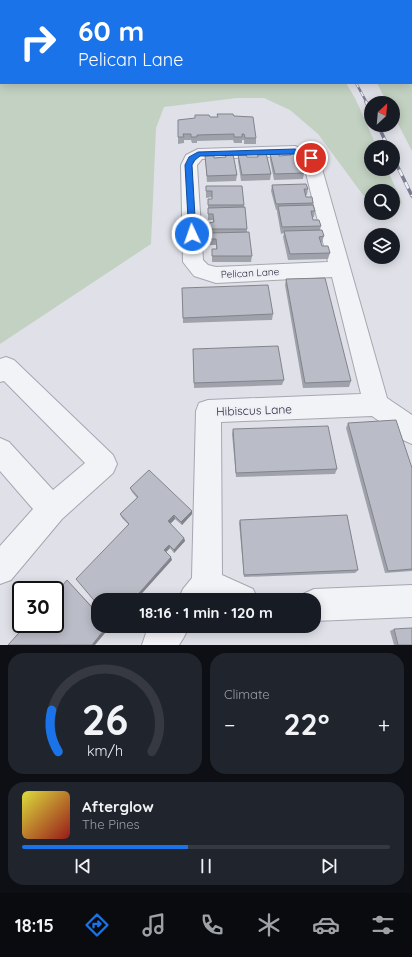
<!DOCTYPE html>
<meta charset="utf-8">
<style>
:root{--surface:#171b24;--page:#20242c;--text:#f1f3f6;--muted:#9ea1a6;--line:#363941;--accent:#1a73e8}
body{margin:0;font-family:Quicksand,sans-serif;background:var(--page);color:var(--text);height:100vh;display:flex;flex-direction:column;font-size:15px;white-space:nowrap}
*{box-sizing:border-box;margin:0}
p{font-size:13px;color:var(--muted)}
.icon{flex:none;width:22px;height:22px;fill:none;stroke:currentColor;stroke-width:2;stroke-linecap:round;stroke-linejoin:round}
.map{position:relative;height:645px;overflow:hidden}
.sheet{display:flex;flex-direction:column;gap:8px;padding:8px;background:#0d0f14;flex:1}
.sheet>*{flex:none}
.top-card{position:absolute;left:0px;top:0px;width:412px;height:84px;box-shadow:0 2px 10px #0003;background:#1a73e8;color:#fff;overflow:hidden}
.needle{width:26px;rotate:26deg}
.fabs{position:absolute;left:364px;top:96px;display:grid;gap:8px}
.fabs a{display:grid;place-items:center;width:36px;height:36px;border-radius:50%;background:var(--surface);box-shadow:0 2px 10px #0003;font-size:20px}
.speed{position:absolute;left:12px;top:581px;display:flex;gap:8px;font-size:20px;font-weight:700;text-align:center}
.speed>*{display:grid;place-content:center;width:52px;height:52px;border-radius:50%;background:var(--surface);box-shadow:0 2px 10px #0003;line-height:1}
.speed .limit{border:2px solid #111;border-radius:6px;background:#fff;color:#111}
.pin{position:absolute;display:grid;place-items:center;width:34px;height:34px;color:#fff;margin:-17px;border:2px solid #fff;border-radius:50%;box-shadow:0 1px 4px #0007}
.me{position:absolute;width:44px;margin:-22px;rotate:357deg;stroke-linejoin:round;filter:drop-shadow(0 0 3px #0008)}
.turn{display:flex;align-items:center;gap:14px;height:84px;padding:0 12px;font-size:18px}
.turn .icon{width:52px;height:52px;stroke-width:2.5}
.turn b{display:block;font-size:28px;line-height:34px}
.big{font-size:30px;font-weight:700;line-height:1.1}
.sheet .tile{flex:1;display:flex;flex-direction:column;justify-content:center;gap:6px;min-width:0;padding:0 14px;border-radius:16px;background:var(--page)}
.sheet .dial{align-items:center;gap:0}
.dial svg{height:104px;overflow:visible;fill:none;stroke:var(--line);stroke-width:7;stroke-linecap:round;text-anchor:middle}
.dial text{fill:var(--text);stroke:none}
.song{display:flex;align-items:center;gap:12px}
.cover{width:48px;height:48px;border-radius:6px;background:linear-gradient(135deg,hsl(60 70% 55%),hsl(0 70% 35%))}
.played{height:4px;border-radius:2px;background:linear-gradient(90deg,var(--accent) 45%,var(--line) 45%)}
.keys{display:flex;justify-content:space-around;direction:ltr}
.heat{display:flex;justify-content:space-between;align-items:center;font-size:22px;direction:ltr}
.sheet .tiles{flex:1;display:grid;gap:8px;grid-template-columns:1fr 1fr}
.tile:last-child{grid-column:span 2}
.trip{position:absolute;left:91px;top:593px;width:230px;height:40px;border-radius:16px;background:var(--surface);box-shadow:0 2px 10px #0003;font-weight:700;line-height:40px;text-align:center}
.menu{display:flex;height:64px;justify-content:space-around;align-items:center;background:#090b0e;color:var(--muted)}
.menu .icon{width:28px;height:28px}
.menu .selected{color:var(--accent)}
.menu b{font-size:18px;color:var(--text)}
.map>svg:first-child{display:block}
</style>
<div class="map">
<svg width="412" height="645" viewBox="0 0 412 645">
<rect width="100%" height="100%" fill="#e0e1e8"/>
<path fill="#c2d1c1" d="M336 0H412V151L393 114V103H387L377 83H411V1H334Z
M0 19 1 83H346L355 98 377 147H371V169H387L402 202 395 214 393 212V191H371V200L363 195 318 134 290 110 264 98H237L164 107 156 128 151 244 0 344Z"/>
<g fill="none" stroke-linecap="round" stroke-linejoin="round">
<path fill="#9ca7c6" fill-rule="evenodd" d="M0 48H1V50H0Z
M411 71H412V73H411Z"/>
<g stroke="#a5a7b2" stroke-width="2">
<path id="minor" d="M295 146 317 155 319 158 387 398 412 415V444L403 440 399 435 372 416 221 422 222 575 253 589 258 600H178L183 589 192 578 196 411 199 403 208 400 361 394 332 277 216 283 194 276 183 262 181 165 186 155 198 149ZM293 156 303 161 328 262 216 267 208 265 203 260 197 165 202 159Z
M6 357 14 360 113 455 117 464 113 473 62 519 11 580 0 584V546L33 509 0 471V438L9 442 53 490 85 463 4 381 0 382V359Z
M412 585V617L314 621V600H300L303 594 314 589Z
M152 626H189L184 637 179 645H142L146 633Z"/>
</g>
<use href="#minor" fill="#f2f3f7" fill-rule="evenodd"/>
<g stroke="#7a7d91" stroke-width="2.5">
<path id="rail-far1" d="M356 83 367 103"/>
</g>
<g stroke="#7a7d91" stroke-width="3.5">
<path id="rail" d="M366 102 371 111
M378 125 388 147
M393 157 412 196"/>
</g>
<use href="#rail-far1" stroke="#eff0f6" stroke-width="1.5" stroke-dasharray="5" stroke-linecap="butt"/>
<use href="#rail" stroke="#eff0f6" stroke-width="2.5" stroke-dasharray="7" stroke-linecap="butt"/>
</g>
<path fill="#a0a2ab" d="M234 116 256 138V144H244V140H242V143H234L233 140 197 141V143H192L191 140H184V143L178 144V120Z
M290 153 304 173 303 179 274 180 270 160V154L279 156H289Z
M225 154 237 175 236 181 207 182 205 156 214 158 225 157Z
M258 154 271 174 270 180 241 181 238 161V155L247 157H257Z
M272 185 308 189 307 195H306V197L313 203V205L315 211 314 217H312L313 220 321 226 320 230 324 236 322 242 321 243 322 246 330 253 328 259 288 260 283 237 284 233 281 234 277 212V210H276L271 191Z
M206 186 244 205 247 229V232L252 256 251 262H212V249H216V245H210L209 223 213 222V220H208V199H212V197L206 198Z
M286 279 351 381 349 387 303 388 285 285Z
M182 288 273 314 272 320 183 323Z
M193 349 284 380 282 385 194 388Z
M348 423 412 468V571L385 573 346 428Z
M233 429 337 469 335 474 236 477 232 434Z
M130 488 192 511V514L182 525 175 519 170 524 184 538 185 541 174 553 170 548 166 552 172 560 129 525 122 518 120 514 137 498 132 492Z
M240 520 358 570 355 573 244 577 239 523Z
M394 629 412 645H394L390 631Z"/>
<path fill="#82848b" d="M18 0H40V1H14Z
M47 0H66L60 1H47Z
M192 511V514L182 525 181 522Z
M174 515 175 519 169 525 168 521Z
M184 538 185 541 174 553V550Z
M169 545 170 548 165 553 164 550Z
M171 557 172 560 136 600H133Z
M67 580 98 613V614Z
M107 626 110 627 95 645H92Z
M124 626H127L121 633 119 631Z"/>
<path fill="#babcc7" stroke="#82848b" d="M0 0H11L12 1H1V6H0Z
M217 114H233L234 116 253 117 256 138H245L244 134H242V137H234V134L197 135V137H191V134H183L184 137H178V120L195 118V115H209L210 117H218Z
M298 152 304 173 275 174 270 154H279V156L291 155 290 153Z
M266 153 271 174 242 175 238 155H246L247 157H258V154Z
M225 154H233L237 175 207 176 205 156 214 155V158L226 157Z
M306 184 308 189H304L306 197H312L313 203 276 204 272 185Z
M206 186H242L244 205H208V199H212V191H206Z
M313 205 315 211H311L313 220H319L321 226 282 227 278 206Z
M245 207 247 229H210L209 223 214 222 213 214H208V208Z
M322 230 324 236 319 237 322 246H328L330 253 290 254 284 231Z
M249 232 252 256H212V249H217L216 239H210V233Z
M325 278 351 381 305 383 286 279Z
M268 285 273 314 183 318 182 288Z
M278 346 284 380 194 383 193 349Z
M396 420 412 468V569L388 571 348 423Z
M328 426 337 469 236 473 233 429Z
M149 470 192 511 181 522 174 515 168 521 184 538 174 550 169 545 164 550 171 557 133 600H98V605L76 579 129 524 120 514 138 497 130 488Z
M347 515 358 570 244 575 240 520Z
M67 580 98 614V626H107L92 645H8L27 624H55V594Z
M115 626H124L119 631Z
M412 628V645H398L394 629Z"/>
<path fill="#1a73e8" stroke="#114b97" d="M295 149 314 158 311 160 294 154 200 156 195 160 192 165 196 234 195 236H189L185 165 189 157 198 152Z"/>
<g text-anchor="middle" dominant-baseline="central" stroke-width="4" stroke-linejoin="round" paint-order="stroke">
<g font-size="10" fill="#292c3e" stroke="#eff0f6">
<text transform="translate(250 273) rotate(-3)">Pelican Lane</text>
</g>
<g font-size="12" fill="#292c3e" stroke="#eff0f6">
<text transform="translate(254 410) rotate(-2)">Hibiscus Lane</text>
</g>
</g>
</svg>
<div class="fabs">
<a><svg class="needle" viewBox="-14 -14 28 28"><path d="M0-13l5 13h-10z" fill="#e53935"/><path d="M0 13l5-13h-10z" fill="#9ea1a6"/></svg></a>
<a><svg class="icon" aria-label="sound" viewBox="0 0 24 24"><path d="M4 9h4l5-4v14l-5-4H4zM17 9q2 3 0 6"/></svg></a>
<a><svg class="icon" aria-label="search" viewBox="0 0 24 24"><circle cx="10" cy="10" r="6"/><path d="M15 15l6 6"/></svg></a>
<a><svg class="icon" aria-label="layers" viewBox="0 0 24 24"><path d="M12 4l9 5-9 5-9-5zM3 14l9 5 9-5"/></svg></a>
</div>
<div class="speed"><div class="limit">30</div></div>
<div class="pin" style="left:311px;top:158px;background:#d93025"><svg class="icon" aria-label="arrive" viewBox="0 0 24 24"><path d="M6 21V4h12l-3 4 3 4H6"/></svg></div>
<svg class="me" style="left:192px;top:234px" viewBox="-20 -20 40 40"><circle r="17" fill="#1a73e8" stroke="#fff" stroke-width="3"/><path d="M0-11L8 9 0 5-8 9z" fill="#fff"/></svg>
<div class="trip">18:16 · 1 min · 120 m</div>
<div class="top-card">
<div class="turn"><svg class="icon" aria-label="right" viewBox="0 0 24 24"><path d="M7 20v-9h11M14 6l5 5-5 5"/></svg><div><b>60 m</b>Pelican Lane</div></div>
</div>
</div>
<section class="sheet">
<div class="tiles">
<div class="tile dial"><svg viewBox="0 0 100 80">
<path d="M14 69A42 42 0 1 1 86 69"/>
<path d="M14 69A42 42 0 0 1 9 37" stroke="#1a73e8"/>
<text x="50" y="56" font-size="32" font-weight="700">26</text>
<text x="50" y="72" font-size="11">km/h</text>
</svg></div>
<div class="tile"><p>Climate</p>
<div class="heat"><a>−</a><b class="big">22°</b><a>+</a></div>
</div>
<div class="tile">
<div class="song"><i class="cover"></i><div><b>Afterglow</b><p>The Pines</p></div></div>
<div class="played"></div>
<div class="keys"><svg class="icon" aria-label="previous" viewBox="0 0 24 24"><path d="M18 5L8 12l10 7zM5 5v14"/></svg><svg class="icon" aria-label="pause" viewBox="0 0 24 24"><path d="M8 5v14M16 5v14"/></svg><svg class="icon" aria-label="next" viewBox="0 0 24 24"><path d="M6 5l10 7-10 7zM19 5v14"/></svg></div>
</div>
</div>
</section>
<nav class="menu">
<b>18:15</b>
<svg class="icon selected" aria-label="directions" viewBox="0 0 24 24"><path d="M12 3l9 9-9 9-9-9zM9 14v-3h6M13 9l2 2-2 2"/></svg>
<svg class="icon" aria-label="music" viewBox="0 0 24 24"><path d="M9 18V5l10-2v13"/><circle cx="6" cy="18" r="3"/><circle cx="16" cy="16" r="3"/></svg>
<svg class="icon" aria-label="phone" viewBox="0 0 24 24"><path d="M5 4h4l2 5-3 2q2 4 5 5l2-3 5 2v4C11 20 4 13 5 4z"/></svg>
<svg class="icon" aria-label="climate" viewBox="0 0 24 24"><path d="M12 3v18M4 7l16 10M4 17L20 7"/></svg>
<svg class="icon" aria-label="car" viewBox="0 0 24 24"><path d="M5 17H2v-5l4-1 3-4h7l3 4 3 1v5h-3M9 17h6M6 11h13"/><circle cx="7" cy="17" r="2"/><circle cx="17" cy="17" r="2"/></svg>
<svg class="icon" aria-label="filters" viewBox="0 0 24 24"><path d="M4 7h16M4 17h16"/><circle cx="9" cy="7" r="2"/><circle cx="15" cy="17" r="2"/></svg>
</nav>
